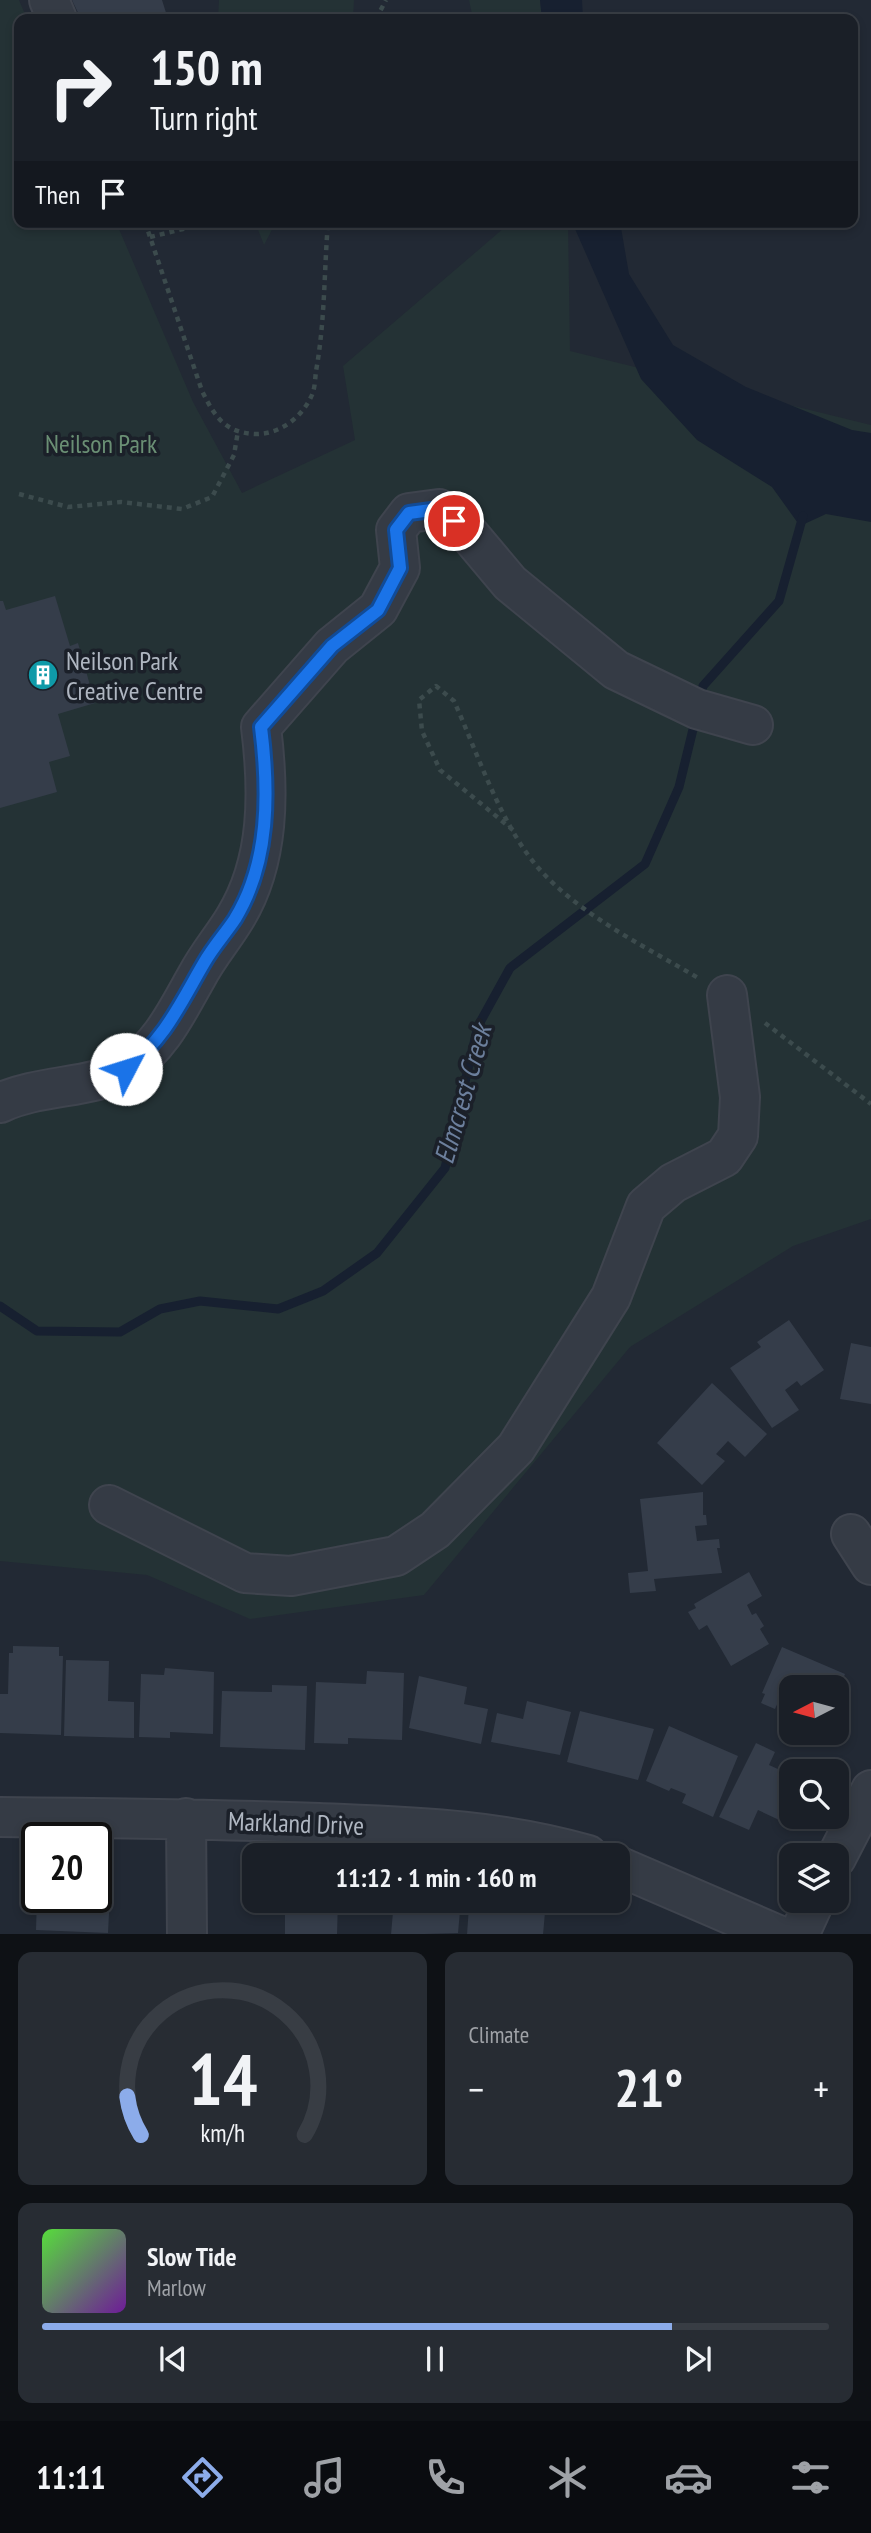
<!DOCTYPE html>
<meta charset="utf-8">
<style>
:root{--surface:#1a1f27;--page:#272c33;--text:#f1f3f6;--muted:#9fa2a7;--line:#383d44;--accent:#8cacea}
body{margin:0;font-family:"PT Sans Narrow",sans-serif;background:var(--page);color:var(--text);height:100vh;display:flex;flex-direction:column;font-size:26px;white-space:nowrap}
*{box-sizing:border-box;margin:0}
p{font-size:23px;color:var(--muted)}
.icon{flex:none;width:38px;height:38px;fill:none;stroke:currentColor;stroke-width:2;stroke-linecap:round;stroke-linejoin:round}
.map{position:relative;height:1934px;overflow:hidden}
.side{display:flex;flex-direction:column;gap:18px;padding:18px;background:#0e1115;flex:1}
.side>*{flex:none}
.banner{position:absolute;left:14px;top:14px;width:844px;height:214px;border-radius:14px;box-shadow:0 4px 10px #0003,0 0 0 2px var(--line);background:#1a1f27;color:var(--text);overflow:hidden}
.needle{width:46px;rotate:264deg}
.tools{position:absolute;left:779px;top:1675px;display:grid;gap:14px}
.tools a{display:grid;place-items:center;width:70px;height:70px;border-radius:14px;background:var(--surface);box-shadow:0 4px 10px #0003,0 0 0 2px var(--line);font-size:35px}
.speed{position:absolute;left:21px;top:1822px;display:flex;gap:14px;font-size:35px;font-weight:700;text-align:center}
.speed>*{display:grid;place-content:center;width:91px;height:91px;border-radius:50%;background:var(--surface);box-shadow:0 4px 10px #0003,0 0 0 2px var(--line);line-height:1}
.speed .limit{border:4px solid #111;border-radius:10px;background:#fff;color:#111}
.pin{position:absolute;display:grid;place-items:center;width:60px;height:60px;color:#fff;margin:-30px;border:4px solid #fff;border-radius:50%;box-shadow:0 2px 7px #0007}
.me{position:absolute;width:77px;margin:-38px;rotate:50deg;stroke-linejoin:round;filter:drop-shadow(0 0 5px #0008)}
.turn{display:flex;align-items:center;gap:24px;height:147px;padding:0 21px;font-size:32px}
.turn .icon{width:91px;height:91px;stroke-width:2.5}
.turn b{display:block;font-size:49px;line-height:60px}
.then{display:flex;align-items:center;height:66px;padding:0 21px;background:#0003;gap:14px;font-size:26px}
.big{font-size:52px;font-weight:700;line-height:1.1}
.side .tile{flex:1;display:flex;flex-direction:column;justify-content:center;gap:10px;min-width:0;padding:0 24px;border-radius:14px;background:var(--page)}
.side .dial{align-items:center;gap:0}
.dial svg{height:182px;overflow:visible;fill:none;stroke:var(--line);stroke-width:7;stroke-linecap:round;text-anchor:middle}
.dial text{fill:var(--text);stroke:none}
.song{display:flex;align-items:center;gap:21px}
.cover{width:84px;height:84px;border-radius:10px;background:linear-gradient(135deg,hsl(110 70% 55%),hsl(280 70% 35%))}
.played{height:7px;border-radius:4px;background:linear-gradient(90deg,var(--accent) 80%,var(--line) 80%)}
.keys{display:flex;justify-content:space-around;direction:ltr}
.heat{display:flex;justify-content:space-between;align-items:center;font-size:38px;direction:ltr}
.side .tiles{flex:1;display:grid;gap:18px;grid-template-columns:1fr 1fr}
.tile:last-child{grid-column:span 2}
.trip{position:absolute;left:242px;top:1843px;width:388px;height:70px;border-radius:14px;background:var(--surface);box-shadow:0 4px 10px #0003,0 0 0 2px var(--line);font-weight:700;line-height:70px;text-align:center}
.tabs{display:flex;height:112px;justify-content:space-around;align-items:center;background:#0a0c10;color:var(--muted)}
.tabs .icon{width:49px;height:49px}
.tabs .current{color:var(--accent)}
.tabs b{font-size:32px;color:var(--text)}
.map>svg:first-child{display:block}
</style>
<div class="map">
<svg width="871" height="1935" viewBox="0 0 871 1935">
<rect width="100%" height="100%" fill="#222934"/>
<path fill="#243235" d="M0 0H19L27 19H19V222H116L193 402 242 493 355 440 343 366 511 222H568L570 351 871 425V1219L793 1246 630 1347 424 1595 250 1619 147 1575 0 1561Z
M219 0H354L353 19H218Z
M469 0H540L542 19H473Z
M255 222H276L264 245Z"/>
<path fill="#172030" d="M540 0H582L583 19H542Z
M572 222H620L629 274 673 345 746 387 852 430 871 433V522L826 514 800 526 772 487 697 440 641 379Z"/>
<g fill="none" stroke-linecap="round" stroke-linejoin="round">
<path stroke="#172030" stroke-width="9" d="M699 700 703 686 779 601 803 516
M0 1306 37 1331 120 1332 160 1309 200 1301 278 1309 323 1291 377 1253 445 1168 478 1026 510 968 645 864 679 787 696 717"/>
</g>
<path fill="#353d4a" d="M72 0H162L168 19H81Z
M55 596 70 646 78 643 95 703 58 714 70 756 49 762 57 792 0 808V601H3L6 610Z
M789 1320 824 1370 801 1386 797 1381 785 1390 799 1410 772 1428 730 1368 761 1347 757 1342Z
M851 1343 871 1347V1404L840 1399Z
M712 1383 767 1434 745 1457 728 1441 716 1454 725 1461 702 1485 657 1443Z
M703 1492V1515H706L707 1525 695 1526 697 1541 719 1539 720 1548H717L722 1573 654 1579 656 1591 630 1593 628 1573 648 1571 640 1499Z
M749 1572 762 1596 747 1605 752 1615 756 1613 764 1626 760 1629 769 1644 731 1666 707 1625 699 1630 688 1612 696 1608 694 1604Z
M13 1646 59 1647V1656H63L61 1735 0 1733V1694H8L9 1653H13Z
M782 1647 845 1674 837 1694 836 1687H791V1705L779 1700 775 1709 761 1703 765 1694 762 1693Z
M66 1660 109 1661 108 1701 134 1702V1738L64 1736Z
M165 1668 214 1672 213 1734 170 1732V1738L139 1737 141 1674 164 1675Z
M367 1671 404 1673 402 1740 348 1738V1744L314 1743 316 1682 366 1684Z
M419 1676 467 1687 464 1704 488 1709 481 1744 409 1728Z
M272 1685 307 1686 305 1750 220 1747 222 1691 272 1692Z
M527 1701 571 1712 560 1755 491 1742 497 1713 523 1719Z
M580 1711 654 1729 638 1780 567 1762Z
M669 1726 738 1756 713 1817 682 1803 686 1794 671 1788 669 1791 646 1781Z
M756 1743 775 1752 769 1765 791 1775V1816H793L790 1825 758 1810 749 1830 719 1817Z
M96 1891 110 1892 108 1933 36 1930 37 1897H96Z
M276 1900H338L337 1935H285V1915H276Z
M394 1900H461L458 1933 391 1935Z
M469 1906 545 1912 543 1935H467Z"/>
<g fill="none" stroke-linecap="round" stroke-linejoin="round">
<g stroke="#3f444e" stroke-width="42">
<path id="minor" d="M49 0 57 19
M0 1103C39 1084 95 1089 127 1068 161 1047 178 1009 197 976 208 955 223 938 235 918 270 861 269 791 261 727L332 646 378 609 400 568 396 530 409 513 439 509 468 533 510 583 616 670 697 709 753 725
M109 1505 245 1573 291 1576 396 1556 435 1530 516 1448 611 1297 646 1206 673 1183 724 1157 738 1136 740 1097 727 995
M851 1534 871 1565
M0 1817C107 1818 213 1819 319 1823 411 1827 499 1829 588 1855
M186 1818 187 1935
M836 1858 871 1790
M618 1866 778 1935
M799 1935 815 1900"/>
</g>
<path stroke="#3c4b4d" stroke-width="4.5" stroke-dasharray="5 5" stroke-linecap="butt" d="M376 19 386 0
M145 222 202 391C215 417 225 433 256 434 280 434 301 418 311 397 315 390 315 379 316 371 325 322 324 272 328 222
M150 237 191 227 197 222
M19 494 68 507 121 502 182 509 212 497 234 455 238 431
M513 830 440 770 422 731 419 700 436 686 454 701C478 754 502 829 542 872 585 918 646 947 700 979
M765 1023 871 1104"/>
<use href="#minor" stroke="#353b45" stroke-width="38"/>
</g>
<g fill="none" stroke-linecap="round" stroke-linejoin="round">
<g stroke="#114b97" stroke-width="18">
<path id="route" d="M126 1069C165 1039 180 1004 204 963 213 947 225 934 235 919 270 862 269 791 261 727L332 646 378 610 400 568 396 530 409 513 439 509 454 521"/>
</g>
<use href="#route" stroke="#1a73e8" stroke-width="12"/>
</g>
<defs>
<g id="building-disc" transform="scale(1.575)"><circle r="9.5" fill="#0f9aa8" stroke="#1b2029"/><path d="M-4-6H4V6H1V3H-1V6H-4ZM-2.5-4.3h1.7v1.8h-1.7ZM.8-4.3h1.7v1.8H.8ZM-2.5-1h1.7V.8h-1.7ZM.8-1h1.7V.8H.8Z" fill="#fff"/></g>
</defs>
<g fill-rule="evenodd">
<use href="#building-disc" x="43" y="675"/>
</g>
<g text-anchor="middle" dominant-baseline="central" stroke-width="7" stroke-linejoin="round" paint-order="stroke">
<g font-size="26" fill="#6a8f74" stroke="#1b2029">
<text x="101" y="443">Neilson Park</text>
</g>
<g font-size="26" fill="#afb6c1" stroke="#1b2029" text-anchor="start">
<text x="66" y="660">Neilson Park<tspan x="66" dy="30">Creative Centre</tspan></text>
</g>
<g font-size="26" fill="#afb6c1" stroke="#1b2029">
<text transform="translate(296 1823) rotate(2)">Markland Drive</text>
</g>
<g font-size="28" font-style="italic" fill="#6c7f9c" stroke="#1b2029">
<text transform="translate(462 1094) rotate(-74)">Elmcrest Creek</text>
</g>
</g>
</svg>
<div class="tools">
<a><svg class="needle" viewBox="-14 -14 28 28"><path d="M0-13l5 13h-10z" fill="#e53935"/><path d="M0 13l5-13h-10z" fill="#9fa2a7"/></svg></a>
<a><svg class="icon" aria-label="search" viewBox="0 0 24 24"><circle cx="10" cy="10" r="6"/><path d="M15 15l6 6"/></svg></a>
<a><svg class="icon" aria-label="layers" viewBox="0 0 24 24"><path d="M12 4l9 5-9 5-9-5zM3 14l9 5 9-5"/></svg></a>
</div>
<div class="speed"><div class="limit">20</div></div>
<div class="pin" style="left:454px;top:521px;background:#d93025"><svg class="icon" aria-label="arrive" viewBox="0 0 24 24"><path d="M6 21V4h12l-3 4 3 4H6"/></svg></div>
<svg class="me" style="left:126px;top:1069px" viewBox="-20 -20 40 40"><circle r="19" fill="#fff"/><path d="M0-13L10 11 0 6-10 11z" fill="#1a73e8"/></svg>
<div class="trip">11:12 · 1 min · 160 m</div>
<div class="banner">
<div class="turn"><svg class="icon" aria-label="right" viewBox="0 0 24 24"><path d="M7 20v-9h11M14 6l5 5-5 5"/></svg><div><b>150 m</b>Turn right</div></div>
<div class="then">Then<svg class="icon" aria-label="arrive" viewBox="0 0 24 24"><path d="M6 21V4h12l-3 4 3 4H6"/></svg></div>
</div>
</div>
<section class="side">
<div class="tiles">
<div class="tile dial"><svg viewBox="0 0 100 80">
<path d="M14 69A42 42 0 1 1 86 69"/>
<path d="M14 69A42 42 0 0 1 8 52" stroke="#8cacea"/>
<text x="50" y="56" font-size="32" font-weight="700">14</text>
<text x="50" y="72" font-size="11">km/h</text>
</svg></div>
<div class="tile"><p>Climate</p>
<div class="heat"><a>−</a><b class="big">21°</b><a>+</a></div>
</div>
<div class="tile">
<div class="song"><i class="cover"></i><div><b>Slow Tide</b><p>Marlow</p></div></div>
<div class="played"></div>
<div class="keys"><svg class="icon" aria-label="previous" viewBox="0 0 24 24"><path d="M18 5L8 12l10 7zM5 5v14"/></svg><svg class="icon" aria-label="pause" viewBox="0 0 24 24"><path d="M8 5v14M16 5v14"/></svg><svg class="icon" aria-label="next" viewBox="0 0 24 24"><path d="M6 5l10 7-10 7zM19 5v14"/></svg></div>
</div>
</div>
</section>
<nav class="tabs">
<b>11:11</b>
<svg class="icon current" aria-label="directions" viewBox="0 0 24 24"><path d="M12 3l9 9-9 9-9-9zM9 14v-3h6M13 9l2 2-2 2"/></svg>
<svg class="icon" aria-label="music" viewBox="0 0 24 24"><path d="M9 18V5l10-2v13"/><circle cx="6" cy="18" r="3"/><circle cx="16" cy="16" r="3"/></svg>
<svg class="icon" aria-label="phone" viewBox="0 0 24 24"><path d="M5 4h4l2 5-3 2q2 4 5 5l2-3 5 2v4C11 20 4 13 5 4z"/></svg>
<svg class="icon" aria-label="climate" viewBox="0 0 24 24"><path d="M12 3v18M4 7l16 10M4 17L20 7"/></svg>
<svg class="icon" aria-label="car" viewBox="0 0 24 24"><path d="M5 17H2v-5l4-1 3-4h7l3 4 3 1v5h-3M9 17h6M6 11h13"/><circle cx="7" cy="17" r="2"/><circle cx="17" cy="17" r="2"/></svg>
<svg class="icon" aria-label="filters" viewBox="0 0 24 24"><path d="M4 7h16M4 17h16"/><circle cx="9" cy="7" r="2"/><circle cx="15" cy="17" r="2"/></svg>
</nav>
